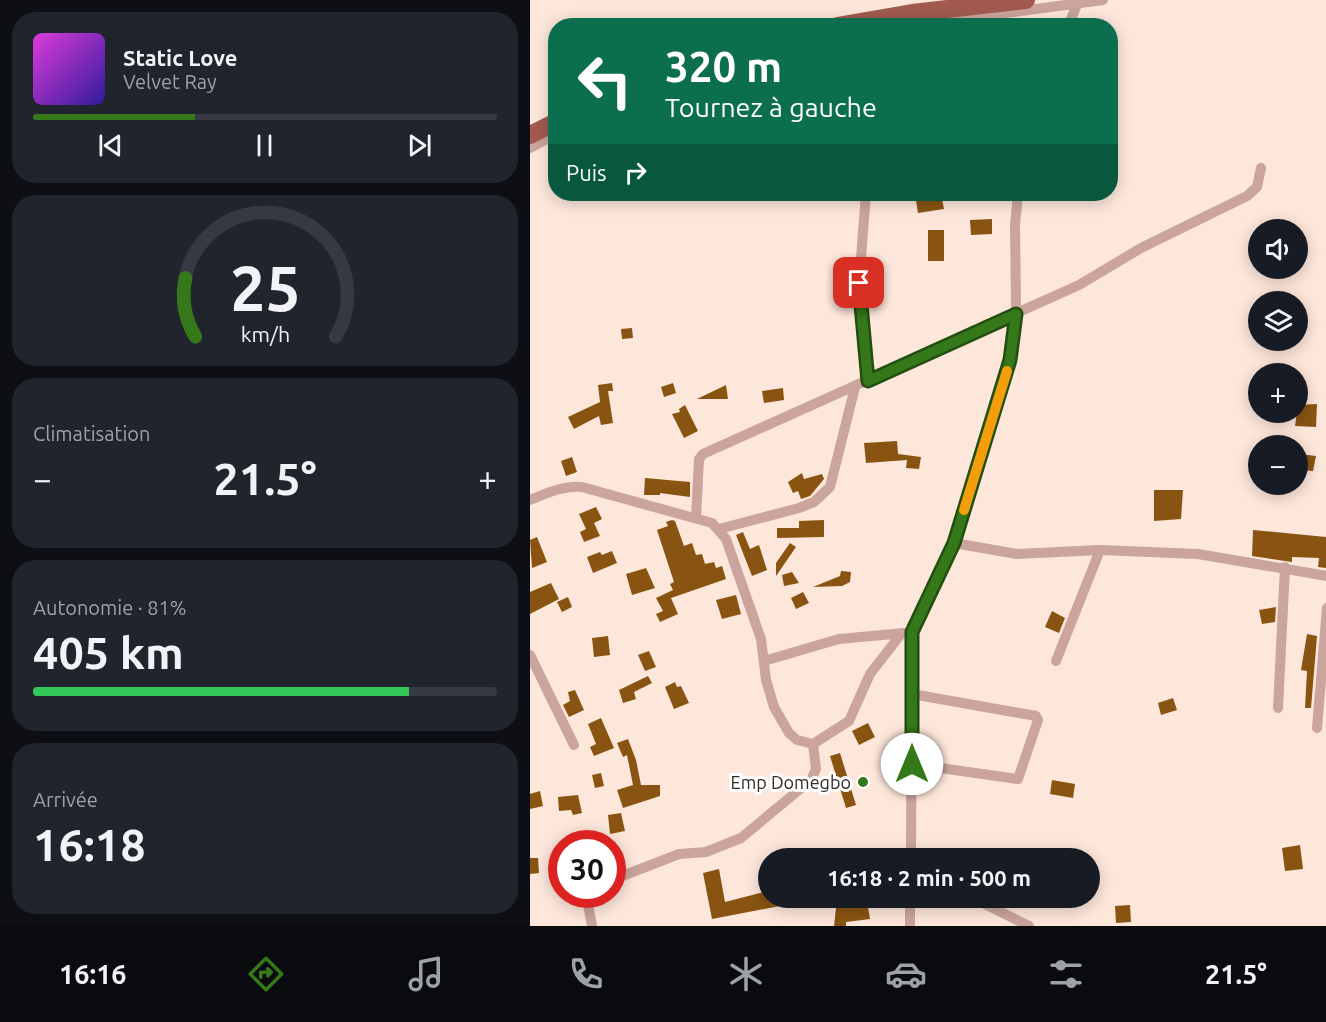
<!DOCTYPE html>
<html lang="fr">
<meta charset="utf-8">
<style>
:root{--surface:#171b24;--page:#20242c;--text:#f1f3f6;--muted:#9ea1a6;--line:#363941;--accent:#357819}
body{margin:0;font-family:Ubuntu,sans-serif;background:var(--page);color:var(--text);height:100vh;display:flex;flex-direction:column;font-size:22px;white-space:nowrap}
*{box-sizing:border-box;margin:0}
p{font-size:20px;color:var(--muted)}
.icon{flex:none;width:33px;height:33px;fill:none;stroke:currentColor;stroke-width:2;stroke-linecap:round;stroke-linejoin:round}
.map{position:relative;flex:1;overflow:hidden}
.details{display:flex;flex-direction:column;gap:12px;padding:12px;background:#0d0f14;width:530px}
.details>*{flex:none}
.guide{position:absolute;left:18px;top:18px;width:570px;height:183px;border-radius:24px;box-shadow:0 3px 15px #0003;background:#0b6e4f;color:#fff;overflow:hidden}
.controls{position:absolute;left:718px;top:219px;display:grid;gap:12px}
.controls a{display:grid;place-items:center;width:60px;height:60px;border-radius:50%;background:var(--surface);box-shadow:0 3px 15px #0003;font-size:30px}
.speed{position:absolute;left:18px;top:830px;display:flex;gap:12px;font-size:30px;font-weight:700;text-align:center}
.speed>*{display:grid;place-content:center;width:78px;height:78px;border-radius:50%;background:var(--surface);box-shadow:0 3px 15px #0003;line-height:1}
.speed .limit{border:9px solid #d22;background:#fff;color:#111}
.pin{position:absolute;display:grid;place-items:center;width:51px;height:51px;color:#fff;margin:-26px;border-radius:12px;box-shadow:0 3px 9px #0006}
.me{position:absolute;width:66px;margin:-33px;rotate:0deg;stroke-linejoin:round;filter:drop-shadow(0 0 4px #0008)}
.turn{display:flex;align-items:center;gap:21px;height:126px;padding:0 18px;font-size:27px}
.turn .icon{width:78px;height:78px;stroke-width:2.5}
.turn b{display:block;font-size:42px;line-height:51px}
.then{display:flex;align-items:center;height:57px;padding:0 18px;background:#0003;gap:12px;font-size:22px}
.big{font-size:45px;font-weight:700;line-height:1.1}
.details .widget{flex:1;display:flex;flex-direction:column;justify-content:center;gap:9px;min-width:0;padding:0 21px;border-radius:24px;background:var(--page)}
.details .dial{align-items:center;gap:0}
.dial svg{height:156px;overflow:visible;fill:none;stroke:var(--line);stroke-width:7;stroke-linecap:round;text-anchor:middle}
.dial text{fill:var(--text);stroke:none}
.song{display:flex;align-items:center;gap:18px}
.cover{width:72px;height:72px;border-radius:9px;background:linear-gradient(135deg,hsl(300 70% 55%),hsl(250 70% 35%))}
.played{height:6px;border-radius:3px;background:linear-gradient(90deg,var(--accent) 35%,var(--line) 35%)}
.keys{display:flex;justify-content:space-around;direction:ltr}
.heat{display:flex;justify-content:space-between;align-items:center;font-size:33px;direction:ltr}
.charge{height:9px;border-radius:4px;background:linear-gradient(90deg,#34c759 81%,var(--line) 0)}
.trip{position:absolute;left:228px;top:848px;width:342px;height:60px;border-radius:30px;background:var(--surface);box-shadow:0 3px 15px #0003;font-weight:700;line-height:60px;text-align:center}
.dock{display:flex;height:96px;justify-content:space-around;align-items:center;background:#090b0e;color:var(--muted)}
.dock .icon{width:42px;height:42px}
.dock .active{color:var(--accent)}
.dock b{font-size:27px;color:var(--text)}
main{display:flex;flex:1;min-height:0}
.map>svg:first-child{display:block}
</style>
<main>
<section class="details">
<div class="widget">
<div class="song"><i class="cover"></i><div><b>Static Love</b><p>Velvet Ray</p></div></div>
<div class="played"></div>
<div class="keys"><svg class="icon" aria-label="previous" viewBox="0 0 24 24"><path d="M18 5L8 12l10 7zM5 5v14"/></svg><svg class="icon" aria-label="pause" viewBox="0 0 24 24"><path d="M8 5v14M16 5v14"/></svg><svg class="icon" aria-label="next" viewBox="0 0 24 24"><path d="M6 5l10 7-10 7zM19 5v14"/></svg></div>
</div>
<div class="widget dial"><svg viewBox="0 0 100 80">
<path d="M14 69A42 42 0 1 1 86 69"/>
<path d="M14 69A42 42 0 0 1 9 39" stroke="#357819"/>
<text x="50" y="56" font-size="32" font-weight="700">25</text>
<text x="50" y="72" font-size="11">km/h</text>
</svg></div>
<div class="widget"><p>Climatisation</p>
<div class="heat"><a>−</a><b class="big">21.5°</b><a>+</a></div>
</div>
<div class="widget"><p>Autonomie · 81%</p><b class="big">405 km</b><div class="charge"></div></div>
<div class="widget"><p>Arrivée</p><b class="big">16:18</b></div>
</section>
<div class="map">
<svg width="797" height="926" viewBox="0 0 797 926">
<rect width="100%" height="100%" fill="#fde6da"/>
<path fill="#895411" d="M385 194H411L414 209 388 213Z
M462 219V234L441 235 440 220Z
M398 230H414V261H398Z
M102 328 103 338 92 339 91 329Z
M82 383 83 391H78L83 423 71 425 69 416 44 429 38 417 70 402 68 385Z
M143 383 146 393 134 397 131 387Z
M196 385 198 399H167Z
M253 388 254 400 234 403 232 391Z
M787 404 786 427 765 426 768 405Z
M155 405 168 431 154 438 142 414 150 412 149 409Z
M367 441 368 454 391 457 389 469 376 468 377 460 336 463 334 443Z
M770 454 786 456 783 471 769 470Z
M42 457 47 472 36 476 31 461Z
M272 473 274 479 292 474 294 479 280 496 271 499 268 491 263 493 258 482Z
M115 478 160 482V497L130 493V495H114Z
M624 490H653L651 519 624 521Z
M66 507 72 519 64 523 70 536 54 542 50 532 56 529 49 514Z
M142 520 145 521 154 546 162 543 166 555 172 554 175 564 184 562 186 568 192 566 196 579 141 598 148 614 130 622 126 614 133 611 126 598 143 590 140 584 144 582 127 530 138 526 136 522Z
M294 520V537L247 538V528H269V521Z
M723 530 797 537V568L788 567 789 558 762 557V562L722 556Z
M213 532 220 549 229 545 237 570 222 576 206 535Z
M7 537 17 562 2 568 0 540Z
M260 543 266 547 246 576V563Z
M82 551 87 563 63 573 57 557 70 552 72 555Z
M116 568 125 588 102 595 96 574Z
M311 571 321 572 320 582 312 586 283 587 310 576Z
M262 572 269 583 254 586 252 575Z
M21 583 29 599 0 614V592Z
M273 592 279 603 266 609 261 598Z
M206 595 211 614 192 619 186 600Z
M38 597 42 607 32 612 27 602Z
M746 607 745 622 732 624 729 610Z
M522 611 535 618 529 633 515 627Z
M777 634 787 636 781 708H775L777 671 771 670Z
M78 636 80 655 64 657 62 638Z
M119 651 126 667 115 671 108 655Z
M118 676 122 683 104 692 106 699 93 703 89 690Z
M145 682 147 687 151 686 159 703 144 709 135 687Z
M45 690 54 710 39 717 33 705 40 701 38 692Z
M643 698 647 710 631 715 628 703Z
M71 718 84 748 64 756 60 747 66 744 58 724Z
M338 723 345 737 329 745 322 731Z
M98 739 106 760 111 785H130V796L93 808 87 790 103 785 97 755 93 757 87 743Z
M310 753 326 805 316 808 300 756Z
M71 773 74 786 65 788 62 775Z
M522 780 545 784 543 798 520 794Z
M10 791 13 806 0 809V794Z
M48 795 52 813 43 815 41 810 29 811 28 797Z
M91 813 95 831 80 834 78 815Z
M770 845 773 869 755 871 752 848Z
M0 858H8L9 873 0 874Z
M189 869 195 902 238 891V897H253L255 905 182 919 173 873Z
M600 905 601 922 586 923 585 906Z
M338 907 340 919 316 922V926H304L306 908Z"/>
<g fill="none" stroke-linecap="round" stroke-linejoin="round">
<path stroke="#caa49d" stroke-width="10" d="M378 26 573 0
M538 26 549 0
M0 148 26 134
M336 194 329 283 338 381
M0 500C17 493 34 485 52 487L182 523 196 539 231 639 236 680 244 707 259 733 267 740 283 744 319 721 340 674 371 634
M166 518 169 459 173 454 549 285 611 248 717 196 727 187 731 168
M189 529 269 508 284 502 300 487 325 387
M424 543 487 554 570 550 668 554 797 576
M0 655 44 745
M234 661 309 639 374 633
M526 661 570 550
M382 694 506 716 508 720 488 779 382 764
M748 708 755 567
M787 728 797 608
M381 858 382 632 424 543 480 360 486 306 485 225 488 194
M82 880 149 854 176 852 211 838 281 780 286 769 283 744
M56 894 62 926
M441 897 499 926
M380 926V897"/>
<path stroke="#a25a4f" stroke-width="18" d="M307 26 382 13 496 0
M0 135 26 122"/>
</g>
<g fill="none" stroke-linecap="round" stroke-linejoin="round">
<g stroke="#224e10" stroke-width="15">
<path id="route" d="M329 283 338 381 486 314 480 360 424 543 382 632V764"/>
</g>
<use href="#route" stroke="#357819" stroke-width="10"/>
<path stroke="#f59e0b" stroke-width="10" d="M434 510 477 371"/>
</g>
<circle fill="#357819" stroke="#fff" stroke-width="2" cx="333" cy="782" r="6"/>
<g text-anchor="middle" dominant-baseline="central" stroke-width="6" stroke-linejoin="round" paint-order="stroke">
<g font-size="18" fill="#342c27" stroke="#fff" text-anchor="end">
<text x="321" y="782">Emp Domegbo</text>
</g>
</g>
</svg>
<div class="controls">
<a><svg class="icon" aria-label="sound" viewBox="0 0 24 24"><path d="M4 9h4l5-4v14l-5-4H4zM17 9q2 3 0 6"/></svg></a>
<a><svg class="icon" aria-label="layers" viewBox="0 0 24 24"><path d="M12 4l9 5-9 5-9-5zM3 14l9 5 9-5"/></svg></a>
<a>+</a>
<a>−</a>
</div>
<div class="speed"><div class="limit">30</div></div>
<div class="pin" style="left:329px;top:283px;background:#d93025"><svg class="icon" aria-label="arrive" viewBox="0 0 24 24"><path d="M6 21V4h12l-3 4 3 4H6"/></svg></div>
<svg class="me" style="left:382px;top:764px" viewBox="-20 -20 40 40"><circle r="19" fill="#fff"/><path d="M0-13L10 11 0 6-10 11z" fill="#357819"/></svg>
<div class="trip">16:18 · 2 min · 500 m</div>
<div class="guide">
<div class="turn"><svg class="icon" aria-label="left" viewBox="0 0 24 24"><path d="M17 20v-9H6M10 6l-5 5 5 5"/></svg><div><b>320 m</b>Tournez à gauche</div></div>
<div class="then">Puis<svg class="icon" aria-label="right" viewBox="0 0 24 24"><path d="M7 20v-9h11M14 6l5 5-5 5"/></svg></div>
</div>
</div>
</main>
<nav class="dock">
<b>16:16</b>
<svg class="icon active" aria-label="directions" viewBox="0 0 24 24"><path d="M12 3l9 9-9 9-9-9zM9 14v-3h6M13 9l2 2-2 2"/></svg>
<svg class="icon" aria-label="music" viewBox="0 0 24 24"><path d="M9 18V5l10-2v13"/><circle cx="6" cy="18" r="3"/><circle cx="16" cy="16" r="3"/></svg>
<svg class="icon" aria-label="phone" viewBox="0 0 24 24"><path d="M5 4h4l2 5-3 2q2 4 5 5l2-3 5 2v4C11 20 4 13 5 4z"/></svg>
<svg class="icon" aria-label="climate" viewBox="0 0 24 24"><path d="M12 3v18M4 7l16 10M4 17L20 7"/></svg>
<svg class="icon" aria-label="car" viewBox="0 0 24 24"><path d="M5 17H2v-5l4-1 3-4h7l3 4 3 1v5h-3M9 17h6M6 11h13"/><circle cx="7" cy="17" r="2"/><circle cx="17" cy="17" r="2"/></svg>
<svg class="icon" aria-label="filters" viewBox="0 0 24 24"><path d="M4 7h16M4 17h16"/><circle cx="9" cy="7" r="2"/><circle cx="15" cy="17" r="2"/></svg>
<b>21.5°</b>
</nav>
